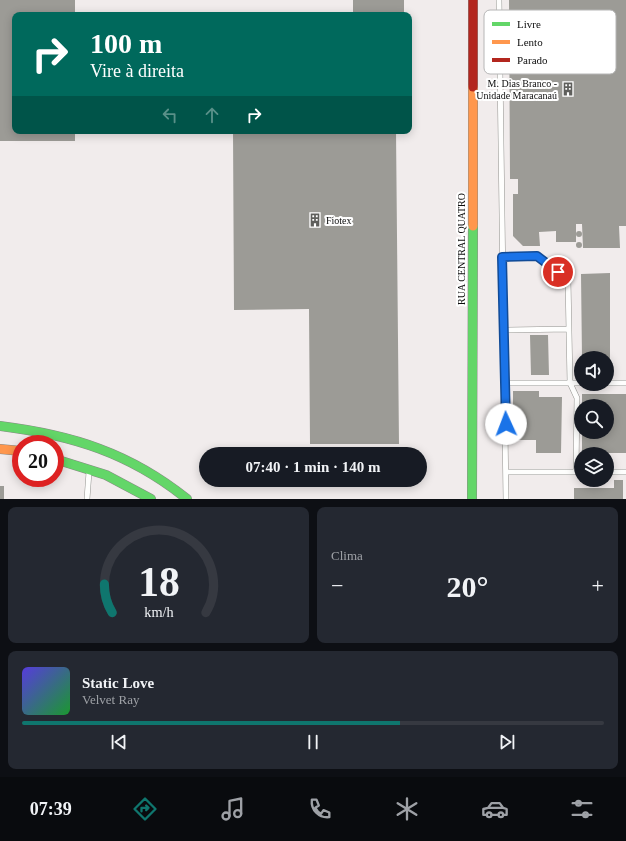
<!DOCTYPE html>
<html lang="pt">
<meta charset="utf-8">
<style>
:root{--surface:#171b24;--page:#242831;--text:#f1f3f6;--muted:#9ea1a6;--line:#363941;--accent:#0f766e}
body{margin:0;font-family:"Times New Roman",serif;background:var(--page);color:var(--text);height:100vh;display:flex;flex-direction:column;font-size:15px;white-space:nowrap}
*{box-sizing:border-box;margin:0}
p{font-size:13px;color:var(--muted)}
.icon{flex:none;width:22px;height:22px;fill:none;stroke:currentColor;stroke-width:2;stroke-linecap:round;stroke-linejoin:round}
.map{position:relative;height:499px;overflow:hidden}
.side{display:flex;flex-direction:column;gap:8px;padding:8px;background:#0d0f14;flex:1}
.side>*{flex:none}
.top-card{position:absolute;left:12px;top:12px;width:400px;height:122px;border-radius:8px;box-shadow:0 2px 10px #0003;background:#00695c;color:#fff;overflow:hidden}
.tools{position:absolute;left:574px;top:351px;display:grid;gap:8px}
.tools a{display:grid;place-items:center;width:40px;height:40px;border-radius:50%;background:var(--surface);box-shadow:0 2px 10px #0003;font-size:20px}
.speed{position:absolute;left:12px;top:435px;display:flex;gap:8px;font-size:20px;font-weight:700;text-align:center}
.speed>*{display:grid;place-content:center;width:52px;height:52px;border-radius:50%;background:var(--surface);box-shadow:0 2px 10px #0003;line-height:1}
.speed .limit{border:6px solid #d22;background:#fff;color:#111}
.pin{position:absolute;display:grid;place-items:center;width:34px;height:34px;color:#fff;margin:-17px;border:2px solid #fff;border-radius:50%;box-shadow:0 1px 4px #0007}
.me{position:absolute;width:44px;margin:-22px;rotate:358deg;stroke-linejoin:round;filter:drop-shadow(0 0 3px #0008)}
.turn{display:flex;align-items:center;gap:14px;height:84px;padding:0 12px;font-size:18px}
.turn .icon{width:52px;height:52px;stroke-width:2.5}
.turn b{display:block;font-size:28px;line-height:34px}
.lanes{display:flex;align-items:center;height:38px;padding:0 12px;background:#0003;justify-content:center;gap:20px;direction:ltr}
.lanes .off{opacity:.35}
.big{font-size:30px;font-weight:700;line-height:1.1}
.side .tile{flex:1;display:flex;flex-direction:column;justify-content:center;gap:6px;min-width:0;padding:0 14px;border-radius:8px;background:var(--page)}
.side .dial{align-items:center;gap:0}
.dial svg{height:104px;overflow:visible;fill:none;stroke:var(--line);stroke-width:7;stroke-linecap:round;text-anchor:middle}
.dial text{fill:var(--text);stroke:none}
.song{display:flex;align-items:center;gap:12px}
.cover{width:48px;height:48px;border-radius:6px;background:linear-gradient(135deg,hsl(250 70% 55%),hsl(130 70% 35%))}
.played{height:4px;border-radius:2px;background:linear-gradient(90deg,var(--accent) 65%,var(--line) 65%)}
.keys{display:flex;justify-content:space-around;direction:ltr}
.heat{display:flex;justify-content:space-between;align-items:center;font-size:22px;direction:ltr}
.side .tiles{flex:1;display:grid;gap:8px;grid-template-columns:1fr 1fr}
.tile:last-child{grid-column:span 2}
.trip{position:absolute;left:199px;top:447px;width:228px;height:40px;border-radius:20px;background:var(--surface);box-shadow:0 2px 10px #0003;font-weight:700;line-height:40px;text-align:center}
.tabs{display:flex;height:64px;justify-content:space-around;align-items:center;background:#090b0e;color:var(--muted)}
.tabs .icon{width:28px;height:28px}
.tabs .current{color:var(--accent)}
.tabs b{font-size:18px;color:var(--text)}
.map>svg:first-child{display:block}
</style>
<div class="map">
<svg width="626" height="499" viewBox="0 0 626 499">
<rect width="100%" height="100%" fill="#f9f9f0"/>
<path fill="#f1ecec" fill-rule="evenodd" d="M0 0H626V499H0ZM15 15H409V131H15ZM581 358H607V384H581ZM581 406H607V432H581ZM21 444H55V478H21ZM206 454H420V480H206ZM581 454H607V480H581Z"/>
<path fill="#9c9b96" d="M0 0H75V15H15V131H75V141H0Z
M353 0H404V12H395V15H310V12H353Z
M509 0H626V226H619L620 248H583L582 224H576V242H556V231L539 232 540 246H523L513 236V194H518V179H510Z
M233 131H396L399 444H310L309 309 234 310Z
M576 234a3 3 0 1 1 6 0a3 3 0 1 1-6 0Z
M576 245a3 3 0 1 1 6 0a3 3 0 1 1-6 0Z
M610 273V374H607V358H582L581 274Z
M530 335H548L549 375H531Z
M513 391H539V397H562L561 453H536V440H513Z
M582 394H626V453H582V432H607V406H582Z
M614 480H623V499H574V488H614Z
M0 486H4V499H0Z"/>
<g fill="none" stroke-linecap="round" stroke-linejoin="round">
<g stroke="#93938f" stroke-width="6">
<path id="lane" d="M499 0 506 499
M502 257 537 256 568 280 570 383 577 398 576 472
M503 330 569 329
M505 383H581
M607 383H626
M506 472H581
M607 472H626
M87 499 89 472"/>
</g>
<g stroke="#898985" stroke-width="10">
<path id="fast" d="M0 426C72 435 130 453 187 499
M55 459 106 475 151 499
M472 499 473 226"/>
</g>
<g stroke="#898985" stroke-width="10">
<path id="slow" d="M473 226V87
M0 449 21 451"/>
</g>
<g stroke="#898985" stroke-width="10">
<path id="jam" d="M473 87V0"/>
</g>
<use href="#lane" stroke="#fefefd" stroke-width="5"/>
<use href="#fast" stroke="#63d668" stroke-width="9"/>
<use href="#slow" stroke="#ff974d" stroke-width="9"/>
<use href="#jam" stroke="#b3261e" stroke-width="9"/>
</g>
<g fill="none" stroke-linecap="round" stroke-linejoin="round">
<g stroke="#114b97" stroke-width="10">
<path id="route" d="M506 424 502 257 537 256 558 272"/>
</g>
<use href="#route" stroke="#1a73e8" stroke-width="7"/>
</g>
<defs>
<g id="building-bare" transform="scale(1.08)"><path d="M-4-6H4V6H1V3H-1V6H-4ZM-2.5-4.3h1.7v1.8h-1.7ZM.8-4.3h1.7v1.8H.8ZM-2.5-1h1.7V.8h-1.7ZM.8-1h1.7V.8H.8Z" fill="#5f5f5c" stroke="#fff" stroke-width="2.5" paint-order="stroke"/></g>
</defs>
<g fill-rule="evenodd">
<use href="#building-bare" x="568" y="89"/>
<use href="#building-bare" x="315" y="220"/>
</g>
<g text-anchor="middle" dominant-baseline="central" stroke-width="4" stroke-linejoin="round" paint-order="stroke">
<g font-size="10" fill="#0c0c0c" stroke="#fff" text-anchor="end">
<text x="557" y="83">M. Dias Branco -<tspan x="557" dy="12">Unidade Maracanaú</tspan></text>
<text x="326" y="220" text-anchor="start">Fiotex</text>
</g>
<g font-size="10" fill="#0c0c0c" stroke="#fff">
<text transform="translate(461 249) rotate(-90)">RUA CENTRAL QUATRO</text>
</g>
</g>
<rect x="484" y="10" width="132" height="64" rx="6" fill="#fff" stroke="#b6b6b6" stroke-width="1"/>
<rect x="492" y="22" width="18" height="4" fill="#63d668"/>
<rect x="492" y="40" width="18" height="4" fill="#ff974d"/>
<rect x="492" y="58" width="18" height="4" fill="#b3261e"/>
<g font-size="11" fill="#0c0c0c">
<text x="517" y="28">Livre</text>
<text x="517" y="46">Lento</text>
<text x="517" y="64">Parado</text>
</g>
</svg>
<div class="tools">
<a><svg class="icon" aria-label="sound" viewBox="0 0 24 24"><path d="M4 9h4l5-4v14l-5-4H4zM17 9q2 3 0 6"/></svg></a>
<a><svg class="icon" aria-label="search" viewBox="0 0 24 24"><circle cx="10" cy="10" r="6"/><path d="M15 15l6 6"/></svg></a>
<a><svg class="icon" aria-label="layers" viewBox="0 0 24 24"><path d="M12 4l9 5-9 5-9-5zM3 14l9 5 9-5"/></svg></a>
</div>
<div class="speed"><div class="limit">20</div></div>
<div class="pin" style="left:558px;top:272px;background:#d93025"><svg class="icon" aria-label="arrive" viewBox="0 0 24 24"><path d="M6 21V4h12l-3 4 3 4H6"/></svg></div>
<svg class="me" style="left:506px;top:424px" viewBox="-20 -20 40 40"><circle r="19" fill="#fff"/><path d="M0-13L10 11 0 6-10 11z" fill="#1a73e8"/></svg>
<div class="trip">07:40 · 1 min · 140 m</div>
<div class="top-card">
<div class="turn"><svg class="icon" aria-label="right" viewBox="0 0 24 24"><path d="M7 20v-9h11M14 6l5 5-5 5"/></svg><div><b>100 m</b>Vire à direita</div></div>
<div class="lanes"><svg class="icon off" aria-label="left" viewBox="0 0 24 24"><path d="M17 20v-9H6M10 6l-5 5 5 5"/></svg><svg class="icon off" aria-label="ahead" viewBox="0 0 24 24"><path d="M12 20V5M6 11l6-6 6 6"/></svg><svg class="icon" aria-label="right" viewBox="0 0 24 24"><path d="M7 20v-9h11M14 6l5 5-5 5"/></svg></div>
</div>
</div>
<section class="side">
<div class="tiles">
<div class="tile dial"><svg viewBox="0 0 100 80">
<path d="M14 69A42 42 0 1 1 86 69"/>
<path d="M14 69A42 42 0 0 1 8 47" stroke="#0f766e"/>
<text x="50" y="56" font-size="32" font-weight="700">18</text>
<text x="50" y="72" font-size="11">km/h</text>
</svg></div>
<div class="tile"><p>Clima</p>
<div class="heat"><a>−</a><b class="big">20°</b><a>+</a></div>
</div>
<div class="tile">
<div class="song"><i class="cover"></i><div><b>Static Love</b><p>Velvet Ray</p></div></div>
<div class="played"></div>
<div class="keys"><svg class="icon" aria-label="previous" viewBox="0 0 24 24"><path d="M18 5L8 12l10 7zM5 5v14"/></svg><svg class="icon" aria-label="pause" viewBox="0 0 24 24"><path d="M8 5v14M16 5v14"/></svg><svg class="icon" aria-label="next" viewBox="0 0 24 24"><path d="M6 5l10 7-10 7zM19 5v14"/></svg></div>
</div>
</div>
</section>
<nav class="tabs">
<b>07:39</b>
<svg class="icon current" aria-label="directions" viewBox="0 0 24 24"><path d="M12 3l9 9-9 9-9-9zM9 14v-3h6M13 9l2 2-2 2"/></svg>
<svg class="icon" aria-label="music" viewBox="0 0 24 24"><path d="M9 18V5l10-2v13"/><circle cx="6" cy="18" r="3"/><circle cx="16" cy="16" r="3"/></svg>
<svg class="icon" aria-label="phone" viewBox="0 0 24 24"><path d="M5 4h4l2 5-3 2q2 4 5 5l2-3 5 2v4C11 20 4 13 5 4z"/></svg>
<svg class="icon" aria-label="climate" viewBox="0 0 24 24"><path d="M12 3v18M4 7l16 10M4 17L20 7"/></svg>
<svg class="icon" aria-label="car" viewBox="0 0 24 24"><path d="M5 17H2v-5l4-1 3-4h7l3 4 3 1v5h-3M9 17h6M6 11h13"/><circle cx="7" cy="17" r="2"/><circle cx="17" cy="17" r="2"/></svg>
<svg class="icon" aria-label="filters" viewBox="0 0 24 24"><path d="M4 7h16M4 17h16"/><circle cx="9" cy="7" r="2"/><circle cx="15" cy="17" r="2"/></svg>
</nav>
